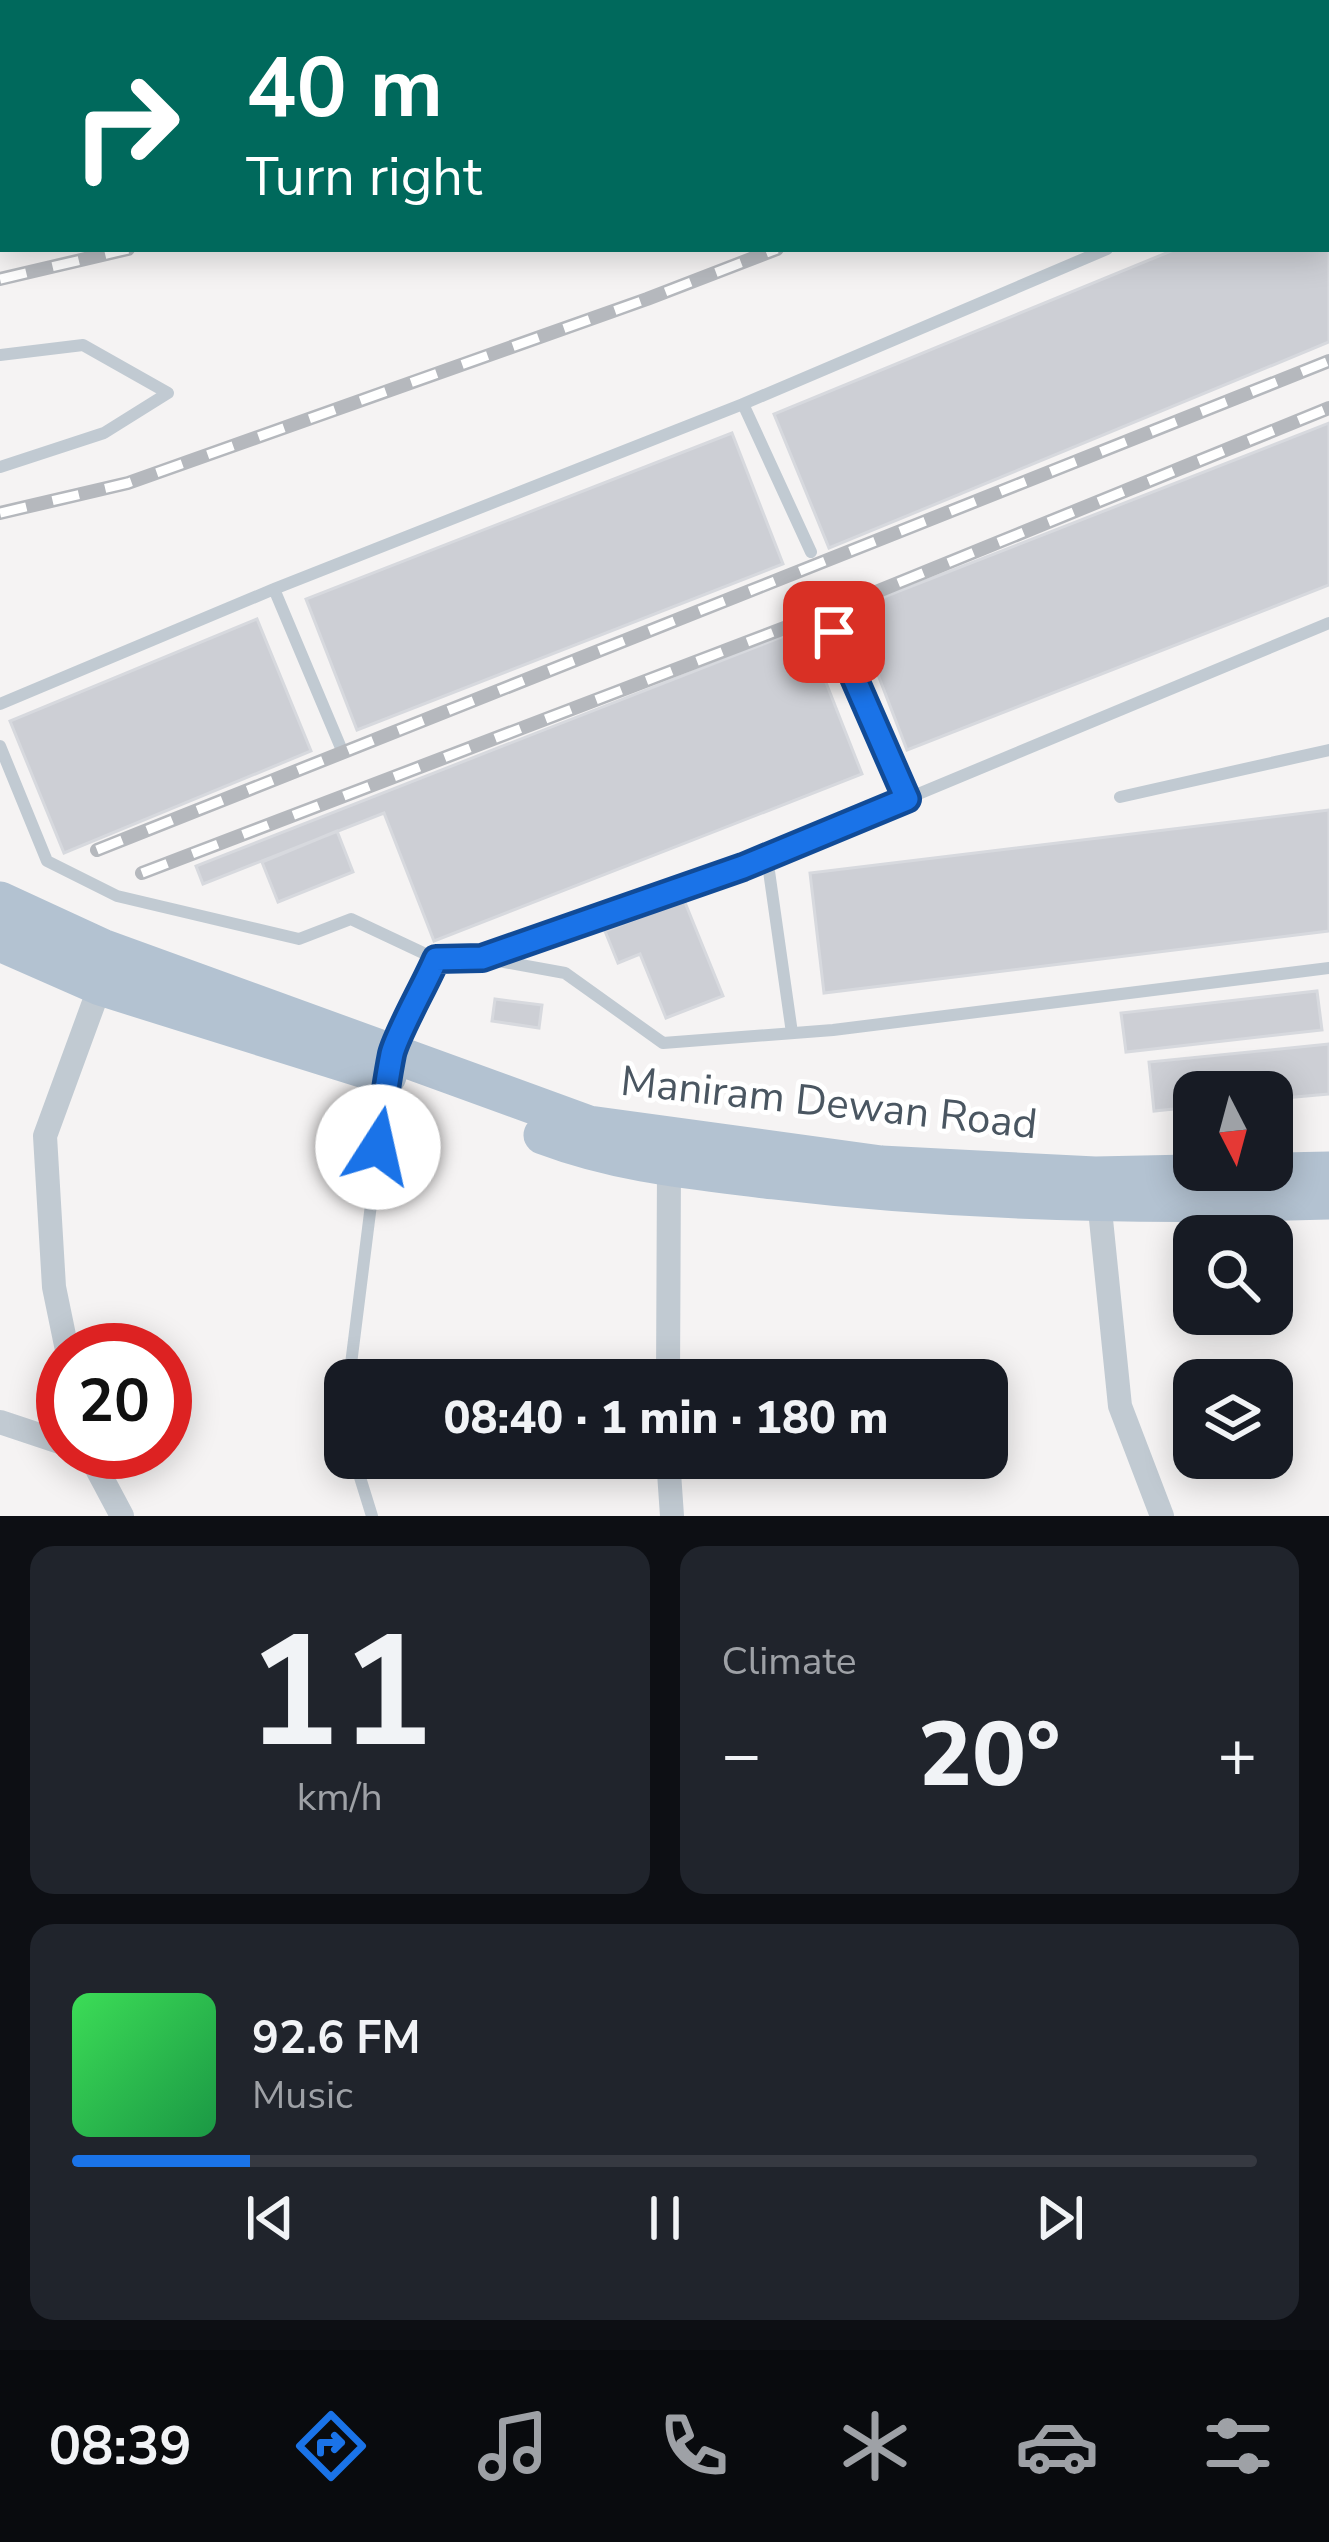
<!DOCTYPE html>
<meta charset="utf-8">
<style>
:root{--surface:#171b24;--page:#20242c;--text:#f1f3f6;--muted:#9ea1a6;--line:#363941;--accent:#1a73e8}
body{margin:0;font-family:"Nunito Sans",sans-serif;background:var(--page);color:var(--text);height:100vh;display:flex;flex-direction:column;font-size:45px;white-space:nowrap}
*{box-sizing:border-box;margin:0}
p{font-size:39px;color:var(--muted)}
.icon{flex:none;width:66px;height:66px;fill:none;stroke:currentColor;stroke-width:2;stroke-linecap:round;stroke-linejoin:round}
.map{position:relative;height:1516px;overflow:hidden}
.panel{display:flex;flex-direction:column;gap:30px;padding:30px;background:#0d0f14;flex:1}
.panel>*{flex:none}
.banner{position:absolute;left:0px;top:0px;width:1329px;height:252px;box-shadow:0 6px 30px #0003;background:#00695c;color:#fff;overflow:hidden}
.needle{width:78px;rotate:174deg}
.fabs{position:absolute;left:1173px;top:1071px;display:grid;gap:24px}
.fabs a{display:grid;place-items:center;width:120px;height:120px;border-radius:24px;background:var(--surface);box-shadow:0 6px 30px #0003;font-size:60px}
.speed{position:absolute;left:36px;top:1323px;display:flex;gap:24px;font-size:60px;font-weight:700;text-align:center}
.speed>*{display:grid;place-content:center;width:156px;height:156px;border-radius:50%;background:var(--surface);box-shadow:0 6px 30px #0003;line-height:1}
.speed .limit{border:18px solid #d22;background:#fff;color:#111}
.pin{position:absolute;display:grid;place-items:center;width:102px;height:102px;color:#fff;margin:-51px;border-radius:24px;box-shadow:0 6px 18px #0006}
.me{position:absolute;width:132px;margin:-66px;rotate:10deg;stroke-linejoin:round;filter:drop-shadow(0 0 9px #0008)}
.turn{display:flex;align-items:center;gap:42px;height:252px;padding:0 48px;font-size:54px}
.turn .icon{width:156px;height:156px;stroke-width:2.5}
.turn b{display:block;font-size:84px;line-height:102px}
.big{font-size:90px;font-weight:800;line-height:1.1}
.panel .tile{flex:1;display:flex;flex-direction:column;justify-content:center;gap:18px;min-width:0;padding:0 42px;border-radius:24px;background:var(--page)}
.panel .dial{align-items:center;gap:0}
.dial b{font-size:156px;line-height:1}
.song{display:flex;align-items:center;gap:36px}
.cover{width:144px;height:144px;border-radius:18px;background:linear-gradient(135deg,hsl(130 70% 55%),hsl(140 70% 35%))}
.played{height:12px;border-radius:6px;background:linear-gradient(90deg,var(--accent) 15%,var(--line) 15%)}
.keys{display:flex;justify-content:space-around;direction:ltr}
.heat{display:flex;justify-content:space-between;align-items:center;font-size:66px;direction:ltr}
.panel .tiles{flex:1;display:grid;gap:30px;grid-template-columns:1fr 1fr}
.tile:last-child{grid-column:span 2}
.trip{position:absolute;left:324px;top:1359px;width:684px;height:120px;border-radius:24px;background:var(--surface);box-shadow:0 6px 30px #0003;font-weight:800;line-height:120px;text-align:center}
.tab-bar{display:flex;height:192px;justify-content:space-around;align-items:center;background:#090b0e;color:var(--muted)}
.tab-bar .icon{width:84px;height:84px}
.tab-bar .selected{color:var(--accent)}
.tab-bar b{font-size:54px;color:var(--text)}
.map>svg:first-child{display:block}
</style>
<div class="map">
<svg width="1329" height="1516" viewBox="0 0 1329 1516">
<rect width="100%" height="100%" fill="#f5f3f3"/>
<path fill="#cdcfd5" stroke="#d7d9de" stroke-width="3" d="M1329 186V342L829 548 774 414 1176 249H1326Z
M1329 423V585L907 750 860 628 812 647 862 774 434 941 384 813 203 884 196 866Z
M732 433 783 564 357 730 306 599Z
M257 619 311 751 64 853 10 721Z
M1329 810V931L824 993 810 873Z
M337 831 353 872 278 902 262 862Z
M684 900 723 996 666 1018 640 954 618 963 605 931Z
M1317 991 1322 1030 1126 1052 1121 1013Z
M495 999 542 1005 539 1028 492 1021Z
M1329 1044V1094L1272 1099V1092H1194V1107L1154 1111 1149 1062Z"/>
<g fill="none" stroke-linecap="round" stroke-linejoin="round">
<path stroke="#c1cad2" stroke-width="12" d="M1326 167 1329 166
M0 355 83 345 168 393 104 433 0 467
M743 404 811 552
M274 589 341 748
M834 632 907 799
M0 704 274 589 743 404 1107 249
M0 746 47 861 117 896 299 939 351 919 436 959
M1120 797 1329 750
M767 857 792 1033
M482 958 565 973 663 1043 833 1030 1329 968
M395 1047 436 959 482 958 743 867 1329 623
M349 1380 384 1101 391 1079
M345 1410V1430
M354 1458 372 1516"/>
<path stroke="#c1cad2" stroke-width="24" d="M1098 1190 1120 1406 1162 1516
M67 1350 54 1287 45 1136 100 986
M668 1380 669 1167
M0 1422 63 1443
M88 1452 122 1516
M668 1458 672 1516"/>
<path stroke="#b3c2d1" stroke-width="39" d="M0 901 102 948 589 1125 881 1165 1095 1176 1329 1171
M0 942 100 986 387 1076
M543 1135C620 1164 694 1170 774 1180 960 1202 1143 1206 1329 1200"/>
<g stroke="#b5b8bd" stroke-width="14">
<path id="rail" d="M1326 59H1329
M0 279 128 249
M0 513 128 483 647 299 777 249
M97 850 1329 361
M142 873 834 609 1329 408"/>
</g>
<use href="#rail" stroke="#fff" stroke-width="9" stroke-dasharray="27" stroke-linecap="butt"/>
</g>
<g fill="none" stroke-linecap="round" stroke-linejoin="round">
<g stroke="#114b97" stroke-width="30">
<path id="route" d="M378 1147C382 1116 386 1084 392 1054 397 1033 426 983 436 959L482 958 743 867 907 799 834 632"/>
</g>
<use href="#route" stroke="#1a73e8" stroke-width="21"/>
</g>
<g text-anchor="middle" dominant-baseline="central" stroke-width="10" stroke-linejoin="round" paint-order="stroke">
<g font-size="42" fill="#4a5661" stroke="#fff">
<text transform="translate(829 1103) rotate(6)">Maniram Dewan Road</text>
</g>
</g>
</svg>
<div class="fabs">
<a><svg class="needle" viewBox="-14 -14 28 28"><path d="M0-13l5 13h-10z" fill="#e53935"/><path d="M0 13l5-13h-10z" fill="#9ea1a6"/></svg></a>
<a><svg class="icon" aria-label="search" viewBox="0 0 24 24"><circle cx="10" cy="10" r="6"/><path d="M15 15l6 6"/></svg></a>
<a><svg class="icon" aria-label="layers" viewBox="0 0 24 24"><path d="M12 4l9 5-9 5-9-5zM3 14l9 5 9-5"/></svg></a>
</div>
<div class="speed"><div class="limit">20</div></div>
<div class="pin" style="left:834px;top:632px;background:#d93025"><svg class="icon" aria-label="arrive" viewBox="0 0 24 24"><path d="M6 21V4h12l-3 4 3 4H6"/></svg></div>
<svg class="me" style="left:378px;top:1147px" viewBox="-20 -20 40 40"><circle r="19" fill="#fff"/><path d="M0-13L10 11 0 6-10 11z" fill="#1a73e8"/></svg>
<div class="trip">08:40 · 1 min · 180 m</div>
<div class="banner">
<div class="turn"><svg class="icon" aria-label="right" viewBox="0 0 24 24"><path d="M7 20v-9h11M14 6l5 5-5 5"/></svg><div><b>40 m</b>Turn right</div></div>
</div>
</div>
<section class="panel">
<div class="tiles">
<div class="tile dial"><b>11</b><p>km/h</p></div>
<div class="tile"><p>Climate</p>
<div class="heat"><a>−</a><b class="big">20°</b><a>+</a></div>
</div>
<div class="tile">
<div class="song"><i class="cover"></i><div><b>92.6 FM</b><p>Music</p></div></div>
<div class="played"></div>
<div class="keys"><svg class="icon" aria-label="previous" viewBox="0 0 24 24"><path d="M18 5L8 12l10 7zM5 5v14"/></svg><svg class="icon" aria-label="pause" viewBox="0 0 24 24"><path d="M8 5v14M16 5v14"/></svg><svg class="icon" aria-label="next" viewBox="0 0 24 24"><path d="M6 5l10 7-10 7zM19 5v14"/></svg></div>
</div>
</div>
</section>
<nav class="tab-bar">
<b>08:39</b>
<svg class="icon selected" aria-label="directions" viewBox="0 0 24 24"><path d="M12 3l9 9-9 9-9-9zM9 14v-3h6M13 9l2 2-2 2"/></svg>
<svg class="icon" aria-label="music" viewBox="0 0 24 24"><path d="M9 18V5l10-2v13"/><circle cx="6" cy="18" r="3"/><circle cx="16" cy="16" r="3"/></svg>
<svg class="icon" aria-label="phone" viewBox="0 0 24 24"><path d="M5 4h4l2 5-3 2q2 4 5 5l2-3 5 2v4C11 20 4 13 5 4z"/></svg>
<svg class="icon" aria-label="climate" viewBox="0 0 24 24"><path d="M12 3v18M4 7l16 10M4 17L20 7"/></svg>
<svg class="icon" aria-label="car" viewBox="0 0 24 24"><path d="M5 17H2v-5l4-1 3-4h7l3 4 3 1v5h-3M9 17h6M6 11h13"/><circle cx="7" cy="17" r="2"/><circle cx="17" cy="17" r="2"/></svg>
<svg class="icon" aria-label="filters" viewBox="0 0 24 24"><path d="M4 7h16M4 17h16"/><circle cx="9" cy="7" r="2"/><circle cx="15" cy="17" r="2"/></svg>
</nav>
